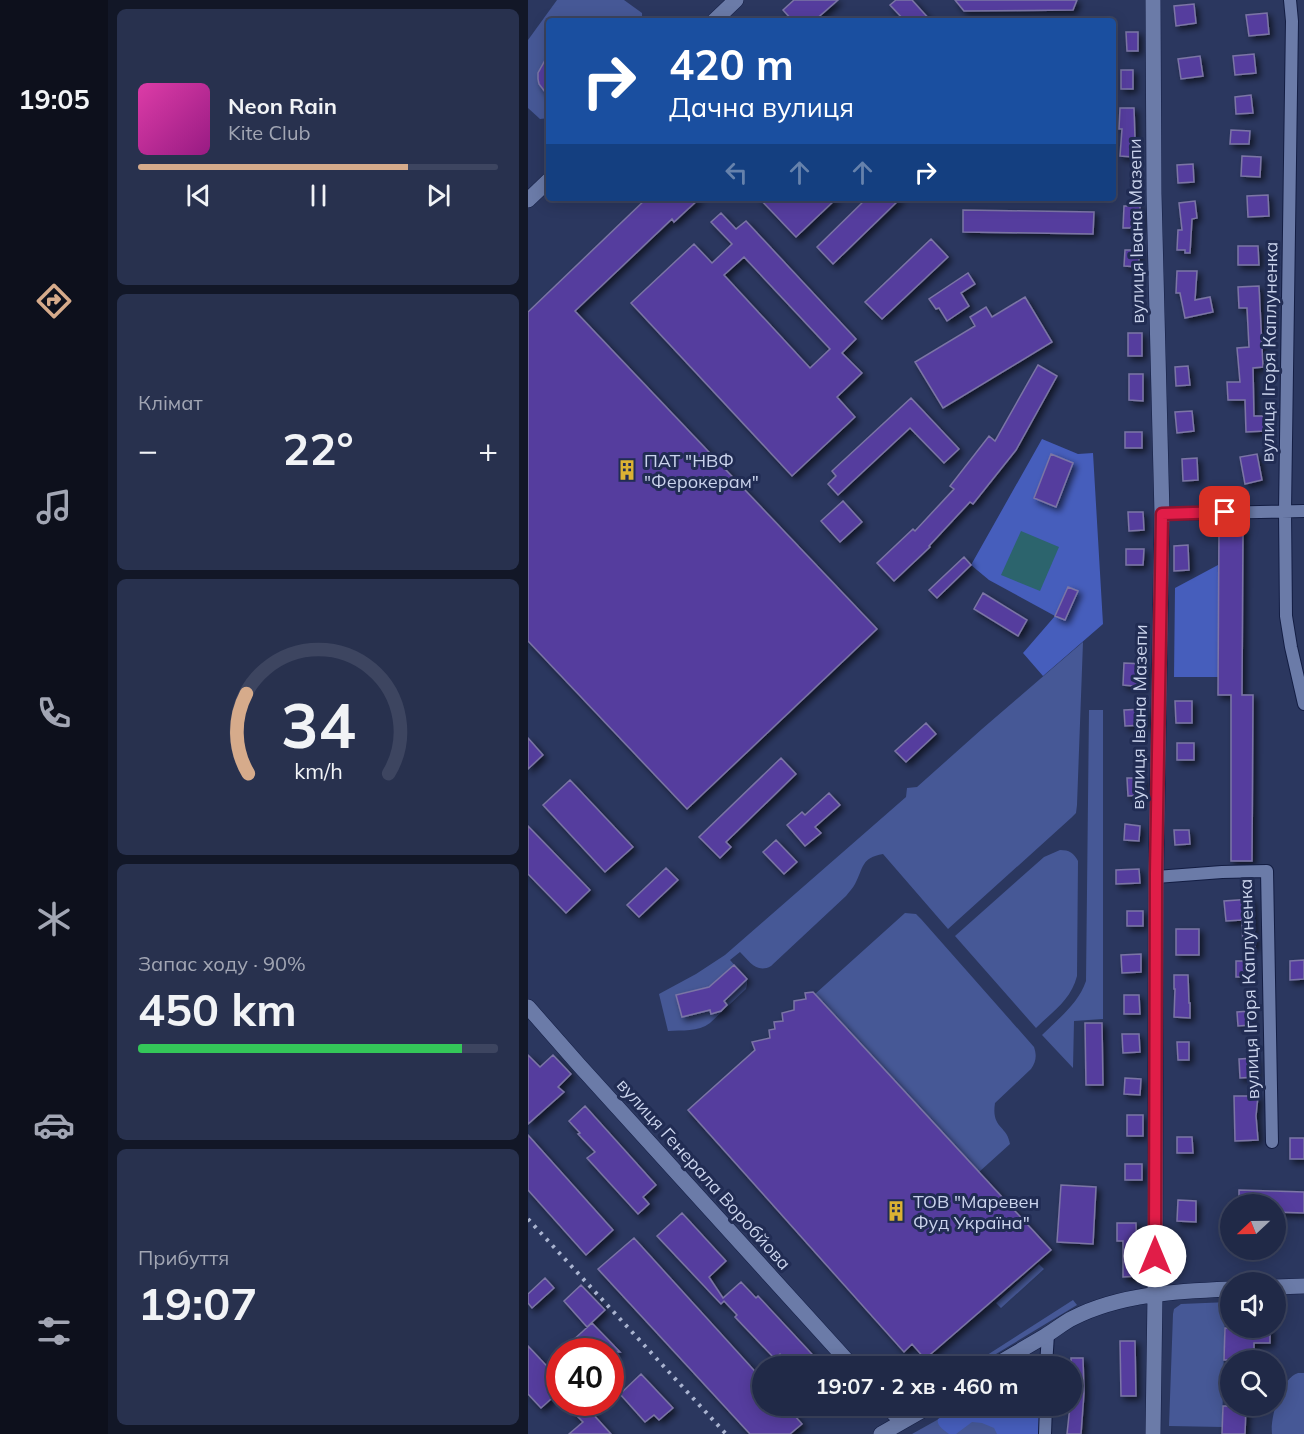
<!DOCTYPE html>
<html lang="uk">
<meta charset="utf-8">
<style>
:root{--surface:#202947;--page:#28314e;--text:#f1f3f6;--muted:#a2a6b4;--line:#3d4560;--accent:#d6ab8b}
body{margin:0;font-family:Mulish,sans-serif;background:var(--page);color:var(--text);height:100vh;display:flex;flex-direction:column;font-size:22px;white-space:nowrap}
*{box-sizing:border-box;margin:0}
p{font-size:20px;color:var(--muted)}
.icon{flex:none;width:33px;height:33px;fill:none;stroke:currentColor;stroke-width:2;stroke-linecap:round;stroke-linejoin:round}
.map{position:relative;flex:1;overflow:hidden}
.drawer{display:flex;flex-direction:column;gap:9px;padding:9px;background:#121727;width:420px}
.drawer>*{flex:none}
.guide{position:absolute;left:18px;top:18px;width:570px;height:183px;border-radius:6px;box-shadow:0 3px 15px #0003,0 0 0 2px var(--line);background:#1a4fa0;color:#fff;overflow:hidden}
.needle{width:39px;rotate:248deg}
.buttons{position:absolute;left:692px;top:1194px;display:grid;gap:12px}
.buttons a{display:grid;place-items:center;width:66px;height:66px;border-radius:50%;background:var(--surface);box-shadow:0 3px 15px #0003,0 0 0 2px var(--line);font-size:30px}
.speed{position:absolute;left:18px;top:1338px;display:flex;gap:12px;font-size:30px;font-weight:700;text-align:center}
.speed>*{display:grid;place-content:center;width:78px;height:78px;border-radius:50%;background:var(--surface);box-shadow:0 3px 15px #0003,0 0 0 2px var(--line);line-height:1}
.speed .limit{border:9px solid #d22;background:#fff;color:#111}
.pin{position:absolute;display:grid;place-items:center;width:51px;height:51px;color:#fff;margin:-26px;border-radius:12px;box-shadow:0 3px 9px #0006}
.me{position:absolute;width:66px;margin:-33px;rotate:0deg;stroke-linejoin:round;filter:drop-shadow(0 0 4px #0008)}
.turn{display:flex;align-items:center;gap:21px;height:126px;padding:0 24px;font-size:27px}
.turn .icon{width:78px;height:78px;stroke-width:2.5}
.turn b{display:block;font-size:42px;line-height:51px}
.lanes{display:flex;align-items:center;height:57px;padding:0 24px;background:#0003;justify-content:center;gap:30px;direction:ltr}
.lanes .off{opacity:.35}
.big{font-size:45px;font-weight:700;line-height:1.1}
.drawer .widget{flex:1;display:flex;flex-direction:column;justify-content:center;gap:9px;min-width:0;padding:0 21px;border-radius:9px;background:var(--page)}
.drawer .dial{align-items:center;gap:0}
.dial svg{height:156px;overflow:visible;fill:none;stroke:var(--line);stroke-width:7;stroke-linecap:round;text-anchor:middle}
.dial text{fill:var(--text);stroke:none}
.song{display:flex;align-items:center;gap:18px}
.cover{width:72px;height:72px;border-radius:9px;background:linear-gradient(135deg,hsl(320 70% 55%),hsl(310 70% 35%))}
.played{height:6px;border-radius:3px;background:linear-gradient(90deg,var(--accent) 75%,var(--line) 75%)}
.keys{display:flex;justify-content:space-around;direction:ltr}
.heat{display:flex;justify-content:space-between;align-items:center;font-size:33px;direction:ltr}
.charge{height:9px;border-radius:4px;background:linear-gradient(90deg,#34c759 90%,var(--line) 0)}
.trip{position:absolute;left:224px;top:1356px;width:330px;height:60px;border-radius:30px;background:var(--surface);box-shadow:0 3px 15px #0003,0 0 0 2px var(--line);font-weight:700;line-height:60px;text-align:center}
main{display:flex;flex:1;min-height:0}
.dock{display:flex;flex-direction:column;width:108px;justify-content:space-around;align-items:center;background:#0d101c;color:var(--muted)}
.dock .icon{width:42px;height:42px}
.dock .on{color:var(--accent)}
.dock b{font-size:27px;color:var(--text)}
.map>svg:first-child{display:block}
</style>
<main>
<nav class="dock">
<b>19:05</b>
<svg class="icon on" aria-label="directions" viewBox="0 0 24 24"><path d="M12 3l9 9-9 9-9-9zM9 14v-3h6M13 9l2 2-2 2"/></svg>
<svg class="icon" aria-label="music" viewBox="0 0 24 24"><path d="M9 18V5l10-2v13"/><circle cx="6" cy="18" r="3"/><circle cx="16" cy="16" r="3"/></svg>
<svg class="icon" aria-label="phone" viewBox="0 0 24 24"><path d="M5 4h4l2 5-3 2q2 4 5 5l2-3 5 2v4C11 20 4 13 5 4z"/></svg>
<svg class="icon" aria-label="climate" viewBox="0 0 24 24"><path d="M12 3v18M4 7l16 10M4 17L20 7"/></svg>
<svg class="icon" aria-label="car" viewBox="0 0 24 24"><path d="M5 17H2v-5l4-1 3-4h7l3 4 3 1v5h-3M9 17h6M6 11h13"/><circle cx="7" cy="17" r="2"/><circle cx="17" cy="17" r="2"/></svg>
<svg class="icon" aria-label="filters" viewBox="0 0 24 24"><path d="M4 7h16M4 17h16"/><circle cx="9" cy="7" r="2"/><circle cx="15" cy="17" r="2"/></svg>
</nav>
<section class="drawer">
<div class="widget">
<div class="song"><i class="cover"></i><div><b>Neon Rain</b><p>Kite Club</p></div></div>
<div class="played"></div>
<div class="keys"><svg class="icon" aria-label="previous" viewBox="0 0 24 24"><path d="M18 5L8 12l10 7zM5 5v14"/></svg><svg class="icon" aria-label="pause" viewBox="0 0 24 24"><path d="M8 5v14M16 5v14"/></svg><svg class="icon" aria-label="next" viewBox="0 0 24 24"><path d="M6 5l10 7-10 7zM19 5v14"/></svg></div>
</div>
<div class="widget"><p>Клімат</p>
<div class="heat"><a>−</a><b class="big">22°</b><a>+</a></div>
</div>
<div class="widget dial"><svg viewBox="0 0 100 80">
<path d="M14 69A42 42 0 1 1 86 69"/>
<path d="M14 69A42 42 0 0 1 13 28" stroke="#d6ab8b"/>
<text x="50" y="56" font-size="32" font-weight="700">34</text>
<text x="50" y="72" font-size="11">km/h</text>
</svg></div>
<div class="widget"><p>Запас ходу · 90%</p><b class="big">450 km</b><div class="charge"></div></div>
<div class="widget"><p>Прибуття</p><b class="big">19:07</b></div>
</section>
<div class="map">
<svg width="776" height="1434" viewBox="0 0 776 1434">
<defs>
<filter id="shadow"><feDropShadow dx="3.5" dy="3.5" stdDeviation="3" flood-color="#0009"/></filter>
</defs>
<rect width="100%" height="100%" fill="#2b375f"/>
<path fill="#465896" d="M29 0H96L114 13V21H21V118L12 119 0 108V40Z
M555 642 549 805 548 813 543 818 420 929 355 854C333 858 336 867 327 884 325 888 321 892 318 896L243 966C229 974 221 961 212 952L202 960 219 979V985L218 989 182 1023C170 1032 154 1030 140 1031L131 994 168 974 197 955 378 797 379 788 389 787 454 729Z
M561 710H575V1019L546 1021 545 1068 514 1035C531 1018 550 1004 558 981Z
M532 850C541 850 546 853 550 861L549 976C543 1000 525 1011 508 1028L427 936 516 857Z
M377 913 388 914 393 919 506 1047C509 1056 508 1062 503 1069L467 1103C463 1129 479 1125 482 1144L451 1172 287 994Z
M511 1264 516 1269 473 1308 468 1303Z
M545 1300 549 1305 448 1366H442Z
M701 1302V1312H697L694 1427 641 1426 645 1314 646 1309 653 1304Z
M770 1373H776V1434H744C742 1418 753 1378 770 1373Z
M434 1406H513V1434H384Z"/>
<path fill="#465ebc" d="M514 439 550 454 565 453 575 624 515 676 495 653 527 616 461 580 443 565Z
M690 565V677H646L647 588Z
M433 1406H511L510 1434H469L466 1428 454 1423 444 1422 428 1434H421C416 1430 408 1425 410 1419Z"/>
<path fill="#2c646d" d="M493 531 531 547 512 591 473 575Z"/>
<path fill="#553e9e" stroke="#7b75a5" stroke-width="1.5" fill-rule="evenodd" filter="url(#shadow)" d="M266 0H310L286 21H265L255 10Z
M368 0H384L403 21H377L362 5Z
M427 0H549L545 10 436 11Z
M666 4 668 23 648 26 646 6Z
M739 13 741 34 721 36 718 15Z
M598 32H610V51H599Z
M21 53V97L11 84 10 79V73Z
M726 54 728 73 707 75 705 56Z
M672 56 675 76 653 79 650 59Z
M593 70H605V89H593Z
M723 95 725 113 708 114 707 97Z
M592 108H606L607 138 605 157 592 156 594 129H591Z
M703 130 722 131 721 144H702Z
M714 156 733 157 732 177 713 176Z
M665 164 666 182 650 183 649 165Z
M740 195 741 216 720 217 719 196Z
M119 198H172L146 222 144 219 47 311 349 629 159 809 0 641V312Z
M231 198H309L268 237Z
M339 198H373L305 264 289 247Z
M667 201 669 218 664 219 662 253H657V250H649L650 230H654L651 203Z
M596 206H612V228H595Z
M435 210 566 212 565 234 435 232Z
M193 213 208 229 218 221 328 339 314 353 334 373 309 397 327 417 264 476 103 303 166 244 184 263 204 244 183 222ZM216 257 302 349 282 368 196 275Z
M403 239 420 257 354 319 337 302Z
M710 246H730L731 265H710Z
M597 250H611V267L596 266Z
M649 271H669L667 300 682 297 685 312 657 318 652 293H648Z
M440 273 447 284 433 293 441 306 419 321 411 308 408 309 401 299Z
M731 286 735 367 725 368 726 416H736L737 431 718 432 717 400H700L699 382H712L709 348 721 347 719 308H711L710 287Z
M497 297 524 342 415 408 387 362 447 326 442 317 458 307 464 317Z
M600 333H614V356H600Z
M510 365 529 376 488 450 445 504 442 502 401 546 402 547 366 581 349 563 385 529 387 531 426 489 422 486 461 436 467 441Z
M660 366 662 385 648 386 647 367Z
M601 374H615V401L601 400Z
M383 398 431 449 416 463 382 428 310 495 300 484 308 476 304 471Z
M664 411 666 431 649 433 647 412Z
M597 432H614V448H597Z
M523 454 545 463 528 507 506 498Z
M729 454 734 480 717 484 712 457Z
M669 458 670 480 655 481 654 459Z
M315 501 334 522 312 542 293 521Z
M600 512H615L616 530 601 531Z
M691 528H715L714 695H725L724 861H703V695H690Z
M660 545 661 570 646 571V546Z
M598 549H616L615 565H598Z
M436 557 443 565 409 598 401 590Z
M540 587 550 591 537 620 527 616Z
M455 593 499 620 490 636 446 609Z
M596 663 617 664 615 687 595 685Z
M647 701H664V723H648Z
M616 709 617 725 597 726 596 710Z
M398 723 408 734 378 762 367 751Z
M0 738 15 755 0 769Z
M649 743H666V760H649Z
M253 758 268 774 198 842 203 847 192 858 171 837Z
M599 778H615V795L600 796Z
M42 780 105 847 77 872 15 805Z
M301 793 312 805 287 827 293 833 277 846 259 825 274 812 277 815Z
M597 824 612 826 611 841 596 840Z
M0 826 62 890 38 913 0 874Z
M646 830H661L662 844 647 845Z
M248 840 269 862 256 874 235 852Z
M138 868 150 880 111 917 99 905Z
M611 869 612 883 588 884V870Z
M724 899 727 947H715L714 920 698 921 696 901Z
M599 911H615V926H599Z
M648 929H671V955H648Z
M613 954V972L594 973 593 955Z
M776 960V979L762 980V961Z
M708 961H722V977H708Z
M206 965 219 979 196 1001 199 1005 193 1011 183 1014 182 1010 154 1017 148 995 181 987Z
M646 975H660L661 1003H662V1018L646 1017 647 989H646Z
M285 992 523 1250 397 1359 384 1344 376 1352 160 1110 227 1050 224 1042 242 1038 241 1030 247 1029 246 1022 255 1021 254 1013 266 1010V1001L278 999 277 993Z
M596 995H611L612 1014H596Z
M722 1011 723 1025 710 1026 709 1012Z
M557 1023H574L575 1085H558Z
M594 1034H611L612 1052 595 1053Z
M649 1042H661V1060H650Z
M0 1055 12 1067 25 1055 43 1074 30 1087 36 1092 0 1124Z
M727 1058 728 1077 712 1078 711 1059Z
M597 1078 613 1079 612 1095 596 1094Z
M706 1096H730L728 1116 730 1140 707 1141Z
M57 1106 128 1185 115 1197 121 1204 110 1214 59 1158 67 1152 50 1134 52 1133 41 1121Z
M599 1115H615V1136H599Z
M0 1135 85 1230 58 1255 0 1190Z
M649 1137H664L665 1153H649Z
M762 1138H776V1159H762Z
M597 1164H614V1180H597Z
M533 1185 568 1187 565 1244 529 1242Z
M711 1190 776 1192V1213L747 1212V1204H711Z
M650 1200 668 1201V1222L649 1221Z
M154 1213 198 1261 181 1277 195 1298 213 1282 228 1298 230 1296 295 1366H264L252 1354 247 1359 207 1317 209 1315 196 1301 193 1304 129 1236Z
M589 1223H608L609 1257H611L612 1276 595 1277V1241H589Z
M106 1238 234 1379V1406H258L274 1424 262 1434H222L70 1269Z
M17 1278 26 1288 4 1308 0 1303V1294Z
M53 1285 77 1310 59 1327 36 1301Z
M64 1323 92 1352H52L43 1342Z
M697 1328H742V1343H726V1360H696Z
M592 1341H607L608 1396H593Z
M0 1346 32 1380V1391L13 1408 0 1394Z
M543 1358H555L556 1393 553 1434H539L542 1406H543Z
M113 1374 145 1408 131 1420 126 1415 117 1422 92 1394Z
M53 1402H58L66 1411 64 1413 83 1434H41L55 1422 44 1411Z
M695 1406H718L717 1434H694Z"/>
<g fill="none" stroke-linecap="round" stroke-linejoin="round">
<g stroke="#131d43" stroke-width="14">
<path id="street" d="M762 0 764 21 757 511 758 616 763 647 776 704
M634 514 776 511
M628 877 694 872 739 871 744 1142
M518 1366 520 1334
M517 1434 518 1406"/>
</g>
<g stroke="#131d43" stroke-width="16">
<path id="secondary" d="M186 21 208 0
M0 200 21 180
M0 1007 51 1065 324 1366
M747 1287 776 1286
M466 1366C483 1356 500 1346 517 1336 527 1330 535 1323 545 1318 592 1294 650 1291 702 1289
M359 1406 374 1422
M353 1434 402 1406
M625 1434 627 1295 628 874 634 514 626 194 625 0"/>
</g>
<use href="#street" stroke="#6b7ba8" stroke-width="12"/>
<use href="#secondary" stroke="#6b7ba8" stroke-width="15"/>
<path stroke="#aab4d0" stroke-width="4" stroke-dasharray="3 6" stroke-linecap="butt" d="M0 1219 198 1434"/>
</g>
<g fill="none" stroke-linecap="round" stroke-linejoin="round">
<g stroke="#92132f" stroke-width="15">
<path id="route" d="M627 1256 628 874 634 514 697 512"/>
</g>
<use href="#route" stroke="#e11d48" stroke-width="10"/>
</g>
<defs>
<g id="building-bare" transform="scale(1.62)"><path d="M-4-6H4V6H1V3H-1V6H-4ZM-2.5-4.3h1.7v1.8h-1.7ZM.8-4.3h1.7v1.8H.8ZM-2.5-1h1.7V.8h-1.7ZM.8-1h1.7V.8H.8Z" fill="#dbb233" stroke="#212c53" stroke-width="2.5" paint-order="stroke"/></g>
</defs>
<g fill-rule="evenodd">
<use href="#building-bare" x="99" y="470"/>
<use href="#building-bare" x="368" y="1211"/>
</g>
<g text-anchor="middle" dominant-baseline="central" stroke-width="6" stroke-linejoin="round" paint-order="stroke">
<g font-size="18" fill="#cad3ec" stroke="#212c53">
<text transform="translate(608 231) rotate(-91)">вулиця Івана Мазепи</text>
<text transform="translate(741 352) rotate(-89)">вулиця Ігоря Каплуненка</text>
<text transform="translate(611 717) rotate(-89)">вулиця Івана Мазепи</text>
<text transform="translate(721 989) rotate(-92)">вулиця Ігоря Каплуненка</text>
<text transform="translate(176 1174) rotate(48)">вулиця Генерала Воробйова</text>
</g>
<g font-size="18" fill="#cad3ec" stroke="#212c53" text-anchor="start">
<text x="116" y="460">ПАТ "НВФ<tspan x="116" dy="21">"Ферокерам"</tspan></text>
<text x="385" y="1201">ТОВ "Маревен<tspan x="385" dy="21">Фуд Україна"</tspan></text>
</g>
</g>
</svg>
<div class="buttons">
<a><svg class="needle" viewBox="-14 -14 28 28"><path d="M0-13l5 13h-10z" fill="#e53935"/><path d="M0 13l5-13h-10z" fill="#a2a6b4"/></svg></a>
<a><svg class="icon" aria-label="sound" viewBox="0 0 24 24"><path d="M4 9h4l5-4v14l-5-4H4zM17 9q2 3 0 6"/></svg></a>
<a><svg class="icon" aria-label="search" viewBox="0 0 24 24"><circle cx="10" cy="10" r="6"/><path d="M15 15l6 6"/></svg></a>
</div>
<div class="speed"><div class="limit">40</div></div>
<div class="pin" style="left:697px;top:512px;background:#d93025"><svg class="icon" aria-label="arrive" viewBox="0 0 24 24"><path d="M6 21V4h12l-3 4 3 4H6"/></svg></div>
<svg class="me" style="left:627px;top:1256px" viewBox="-20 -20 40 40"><circle r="19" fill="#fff"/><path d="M0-13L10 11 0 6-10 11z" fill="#e11d48"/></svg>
<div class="trip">19:07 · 2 хв · 460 m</div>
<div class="guide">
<div class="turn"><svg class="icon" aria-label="right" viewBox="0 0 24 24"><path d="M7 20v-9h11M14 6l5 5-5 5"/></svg><div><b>420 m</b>Дачна вулиця</div></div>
<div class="lanes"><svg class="icon off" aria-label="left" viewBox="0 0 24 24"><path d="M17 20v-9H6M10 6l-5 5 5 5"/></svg><svg class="icon off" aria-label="ahead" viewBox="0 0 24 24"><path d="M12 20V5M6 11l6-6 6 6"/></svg><svg class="icon off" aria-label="ahead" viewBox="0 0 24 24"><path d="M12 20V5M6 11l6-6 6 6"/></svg><svg class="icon" aria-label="right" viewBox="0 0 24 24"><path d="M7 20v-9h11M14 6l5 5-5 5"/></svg></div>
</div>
</div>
</main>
